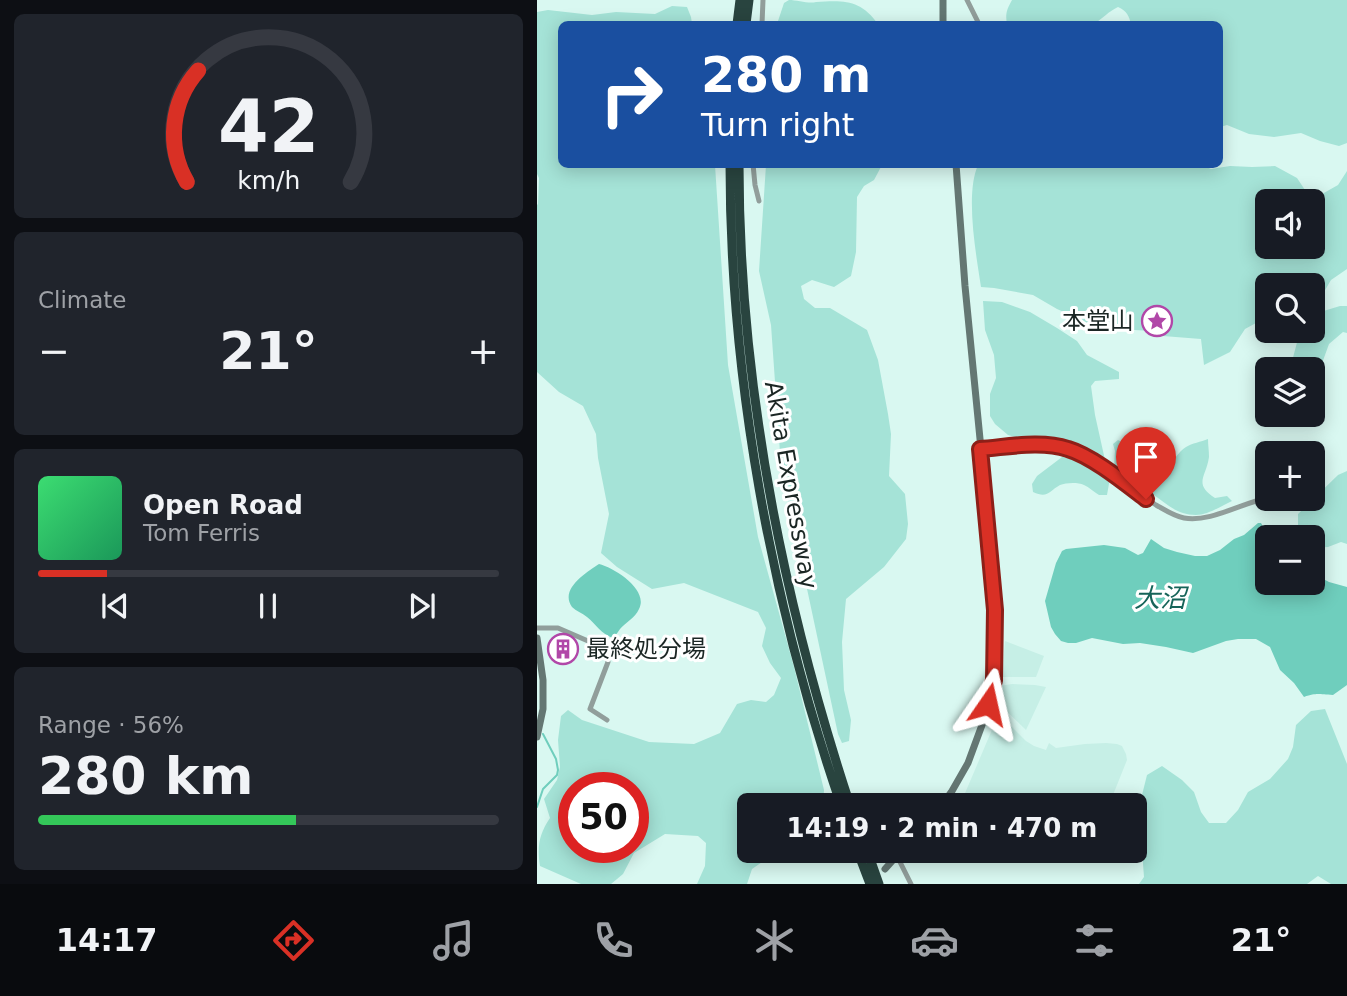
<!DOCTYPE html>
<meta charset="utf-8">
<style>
:root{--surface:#171b24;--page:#20242c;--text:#f1f3f6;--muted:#9ea1a6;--line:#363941;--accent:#d93025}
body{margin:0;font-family:"DejaVu Sans","Noto Sans JP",sans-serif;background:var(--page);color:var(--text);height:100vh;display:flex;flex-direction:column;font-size:26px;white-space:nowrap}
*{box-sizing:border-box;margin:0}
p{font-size:23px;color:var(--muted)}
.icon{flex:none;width:38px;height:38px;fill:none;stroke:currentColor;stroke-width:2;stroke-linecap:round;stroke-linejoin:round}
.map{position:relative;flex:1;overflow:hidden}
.panel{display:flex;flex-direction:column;gap:14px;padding:14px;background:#0d0f14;width:537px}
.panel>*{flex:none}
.banner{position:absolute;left:21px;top:21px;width:665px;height:147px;border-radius:10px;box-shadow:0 4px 18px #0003;background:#1a4fa0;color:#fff;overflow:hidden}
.tools{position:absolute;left:718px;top:189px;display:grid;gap:14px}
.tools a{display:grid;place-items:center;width:70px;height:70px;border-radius:10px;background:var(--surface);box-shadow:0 4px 18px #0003;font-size:35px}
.speed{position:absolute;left:21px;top:772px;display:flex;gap:14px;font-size:35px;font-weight:700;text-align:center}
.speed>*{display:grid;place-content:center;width:91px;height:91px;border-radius:50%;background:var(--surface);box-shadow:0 4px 18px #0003;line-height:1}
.speed .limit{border:10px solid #d22;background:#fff;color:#111}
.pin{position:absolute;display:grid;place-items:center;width:60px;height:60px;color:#fff;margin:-72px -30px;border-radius:50% 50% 50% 0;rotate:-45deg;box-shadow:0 0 7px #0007}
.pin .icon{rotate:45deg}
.me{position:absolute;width:77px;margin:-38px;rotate:11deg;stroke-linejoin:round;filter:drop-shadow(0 0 5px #0008)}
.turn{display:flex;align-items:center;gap:24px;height:147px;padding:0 28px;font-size:32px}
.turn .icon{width:91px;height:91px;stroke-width:2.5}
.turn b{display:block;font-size:49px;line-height:60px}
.big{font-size:52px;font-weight:800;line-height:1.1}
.panel .card{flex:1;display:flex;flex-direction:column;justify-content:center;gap:10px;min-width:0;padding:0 24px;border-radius:10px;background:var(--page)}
.panel .dial{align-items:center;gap:0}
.dial svg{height:182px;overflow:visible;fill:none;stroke:var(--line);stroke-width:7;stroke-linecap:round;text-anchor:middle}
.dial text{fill:var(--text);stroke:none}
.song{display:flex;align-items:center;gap:21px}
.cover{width:84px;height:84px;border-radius:10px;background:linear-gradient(135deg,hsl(140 70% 55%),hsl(150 70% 35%))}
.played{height:7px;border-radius:4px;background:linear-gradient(90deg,var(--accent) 15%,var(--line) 15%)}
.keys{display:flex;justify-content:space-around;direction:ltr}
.heat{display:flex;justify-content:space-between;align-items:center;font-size:38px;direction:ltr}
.charge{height:10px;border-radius:5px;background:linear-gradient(90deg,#34c759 56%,var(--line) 0)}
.trip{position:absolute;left:200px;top:793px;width:410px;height:70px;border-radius:10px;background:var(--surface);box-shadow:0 4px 18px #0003;font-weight:800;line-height:70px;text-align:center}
.dock{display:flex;height:112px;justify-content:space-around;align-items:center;background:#090b0e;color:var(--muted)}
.dock .icon{width:49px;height:49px}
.dock .on{color:var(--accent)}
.dock b{font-size:32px;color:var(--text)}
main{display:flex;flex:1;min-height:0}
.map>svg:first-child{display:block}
</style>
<main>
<section class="panel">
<div class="card dial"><svg viewBox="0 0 100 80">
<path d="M14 69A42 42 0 1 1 86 69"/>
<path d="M14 69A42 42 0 0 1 19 20" stroke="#d93025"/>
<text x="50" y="56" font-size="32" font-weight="700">42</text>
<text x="50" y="72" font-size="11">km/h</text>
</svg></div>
<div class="card"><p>Climate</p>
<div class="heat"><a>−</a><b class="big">21°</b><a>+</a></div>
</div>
<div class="card">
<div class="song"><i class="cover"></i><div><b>Open Road</b><p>Tom Ferris</p></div></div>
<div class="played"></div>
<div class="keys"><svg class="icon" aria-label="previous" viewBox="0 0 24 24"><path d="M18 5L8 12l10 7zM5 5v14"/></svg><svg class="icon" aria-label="pause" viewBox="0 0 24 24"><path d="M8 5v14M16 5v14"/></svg><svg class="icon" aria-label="next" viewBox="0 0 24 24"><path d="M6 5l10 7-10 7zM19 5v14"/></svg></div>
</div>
<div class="card"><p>Range · 56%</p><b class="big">280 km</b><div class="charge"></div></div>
</section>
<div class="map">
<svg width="810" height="884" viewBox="0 0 810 884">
<rect width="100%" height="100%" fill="#d9f8f1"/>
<path fill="#c6efe6" d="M468 641 507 656 499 677H465Z
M475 684 498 685 509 687 489 730 461 703 462 686Z
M460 718 471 723 489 741 497 746 509 750 512 743 519 748 548 744 569 743 580 744 585 746 589 754 590 760 572 805H423Z"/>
<path fill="#a5e3d7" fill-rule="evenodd" d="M252 0C260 0 272 4 279 2 308 0 324 0 341 24H240L247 3Z
M475 0H810V143L802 146 783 141 764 133 737 137 712 134 690 125 683 127 682 24H594C592 16 590 11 581 7 572 11 565 19 557 24H470C468 14 470 9 475 0Z
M135 6 150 7 154 17 155 24H24V164L178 165 191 365 221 537 257 667 287 790 286 805H212V850L241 851 215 869 210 884H160L168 866 169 843 161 836 128 834 97 853 86 874 74 884H44L3 866C0 847 2 834 13 818L7 799 20 780 23 767 21 740 24 716 31 710 45 720 112 742 157 744 183 733 200 704 214 700 229 702 237 695 244 678 233 663 225 646 229 628 221 612 147 583 115 589 80 567 64 553 72 514 61 458 59 434 46 406 22 392 0 372V205L1 204 2 178 0 174V12L11 10 55 15 79 12 118 14ZM37 788H96V847H37Z
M229 165H345L337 180 327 186 320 197 319 252 314 276 297 287 275 280 264 286 267 299 278 308H293L330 330 341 360 351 414 354 434 352 476 368 494 371 524 369 539 347 567 309 599 305 642 307 690 314 720 312 741 305 743 301 734 244 467 234 325 222 271Z
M441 165 663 164 674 169 693 166 715 167 738 166 760 178 768 190 778 198 801 185 810 171V269L794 280 784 297 775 299V285H730V317L708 329 693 352 667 365 664 339 626 336 615 331 562 328 520 309 496 295 457 288 444 287C439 254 428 194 441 165ZM730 201H775V247H730Z
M446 301 465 302 493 312 520 328 540 341 550 355 582 372V379L558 381 554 386 558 415 568 460 566 463 540 444 525 440 509 441 484 439 471 435 458 424 453 416V394L459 378 457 355 448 330Z
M803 306H810V333L806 332 792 344 776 388 778 399 775 405V369H753L763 331H775V318L780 313Z
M671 439C671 445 672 451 672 457 669 478 656 483 678 498L690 496 695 501C685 506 670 515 659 515 639 515 629 503 614 493 601 486 588 479 577 468L578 451 576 444 581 440 602 452 616 455 630 469C636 462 641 452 649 447 655 443 664 442 671 439Z
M529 454C546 457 560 467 573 478L570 495H562C557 492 552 487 547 485 540 482 529 483 523 485 512 491 511 499 496 492L495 484 500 476Z
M810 471V544L804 542 791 547 775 548V537H767L761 528V514L801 475Z
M788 709 810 764V884H794L781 876 770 884H602L607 877 604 837V799L610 775 625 766 645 780 657 792 664 812 672 823H689L701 810 711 792 733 779 751 759 756 747 759 725 774 711Z"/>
<path fill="#6fcebd" d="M721 523H724L732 537H730V583H775V573L792 582 810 587V685L796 695C782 695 782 692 767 697L757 683 743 670 733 647 719 639H701L689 641 656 653 629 647 603 643 586 644 555 638 539 643H531L524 641 518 634 514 627 508 601 519 563 525 551 529 549 567 545 588 548 601 555 606 553 614 539 627 548 640 552 658 556H670L683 550 697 539 707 535Z
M62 564C78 568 112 590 102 609 98 618 89 622 83 629 81 632 79 635 76 638 64 634 59 624 50 617 45 613 39 611 35 607 22 589 50 572 62 564Z"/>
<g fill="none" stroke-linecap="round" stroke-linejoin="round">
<path stroke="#6fcebd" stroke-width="2" d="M0 807 6 789 20 775 21 770 19 759 6 734"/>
<path stroke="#919e9b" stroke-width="5" d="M430 0 442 24
M225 24 226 0
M216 164 218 185 222 201
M443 449C470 446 509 440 534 450 565 462 590 487 619 505 628 510 637 516 647 518 672 523 705 503 730 498
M0 628H21L58 644 69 652 71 662 53 709 70 720
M360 856 374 884"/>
<path stroke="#647773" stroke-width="7" d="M406 24V0
M0 638 6 680V709L0 737
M405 805 415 791 431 763 445 725 457 683 459 650 458 610 455 561 428 286 419 164
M348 869 365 850"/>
<path stroke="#29443f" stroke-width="9" d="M200 24 203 0
M209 24 212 0
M193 164C193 379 234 602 304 805
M202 164C202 383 245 598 313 805
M320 850 333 884
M330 850 342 884"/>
</g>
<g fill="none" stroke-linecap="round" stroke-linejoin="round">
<g stroke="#8d1f18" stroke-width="18">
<path id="route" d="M451 704 457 680 458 610 443 449C471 447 504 440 531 449 555 456 588 483 609 499"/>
</g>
<use href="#route" stroke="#d93025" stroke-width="12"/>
</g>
<defs>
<g id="sight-ring" transform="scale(1.575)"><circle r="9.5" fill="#fff" stroke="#b147a8" stroke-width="1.5"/><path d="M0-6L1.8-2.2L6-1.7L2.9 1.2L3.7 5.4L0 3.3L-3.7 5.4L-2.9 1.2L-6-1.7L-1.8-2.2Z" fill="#b147a8"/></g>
<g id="building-ring" transform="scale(1.575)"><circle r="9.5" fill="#fff" stroke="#b147a8" stroke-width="1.5"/><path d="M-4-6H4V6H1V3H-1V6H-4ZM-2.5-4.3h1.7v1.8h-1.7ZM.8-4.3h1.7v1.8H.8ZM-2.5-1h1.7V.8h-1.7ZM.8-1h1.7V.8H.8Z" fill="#b147a8"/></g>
</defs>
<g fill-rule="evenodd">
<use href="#sight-ring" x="620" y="321"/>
<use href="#building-ring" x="26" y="649"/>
</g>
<g text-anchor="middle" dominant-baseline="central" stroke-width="6" stroke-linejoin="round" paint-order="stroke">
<g font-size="24" fill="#1b2624" stroke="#fff" text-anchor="end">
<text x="597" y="321">本堂山</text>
<text x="49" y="649" text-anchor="start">最終処分場</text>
</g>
<g font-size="24" fill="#1b2624" stroke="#fff">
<text transform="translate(254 485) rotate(80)">Akita Expressway</text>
</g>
<g font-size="26" font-style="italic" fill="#166459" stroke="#fff">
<text x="623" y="598">大沼</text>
</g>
</g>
</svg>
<div class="tools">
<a><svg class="icon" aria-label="sound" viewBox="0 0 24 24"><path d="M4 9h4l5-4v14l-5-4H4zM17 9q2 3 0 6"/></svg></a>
<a><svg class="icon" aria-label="search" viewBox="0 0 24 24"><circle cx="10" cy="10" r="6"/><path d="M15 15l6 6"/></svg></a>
<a><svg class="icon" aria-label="layers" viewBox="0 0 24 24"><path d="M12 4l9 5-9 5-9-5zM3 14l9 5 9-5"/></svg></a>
<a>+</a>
<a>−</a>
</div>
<div class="speed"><div class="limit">50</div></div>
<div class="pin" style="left:609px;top:499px;background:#d93025"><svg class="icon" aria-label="arrive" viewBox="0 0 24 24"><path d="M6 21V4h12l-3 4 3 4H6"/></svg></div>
<svg class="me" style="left:451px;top:704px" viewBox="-20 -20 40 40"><path d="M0-17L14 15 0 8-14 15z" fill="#d93025" stroke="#fff" stroke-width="4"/></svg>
<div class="trip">14:19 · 2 min · 470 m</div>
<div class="banner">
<div class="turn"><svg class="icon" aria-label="right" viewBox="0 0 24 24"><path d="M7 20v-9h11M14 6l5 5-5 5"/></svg><div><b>280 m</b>Turn right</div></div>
</div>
</div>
</main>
<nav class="dock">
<b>14:17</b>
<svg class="icon on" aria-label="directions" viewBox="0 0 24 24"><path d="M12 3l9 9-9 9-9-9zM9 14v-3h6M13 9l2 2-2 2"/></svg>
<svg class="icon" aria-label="music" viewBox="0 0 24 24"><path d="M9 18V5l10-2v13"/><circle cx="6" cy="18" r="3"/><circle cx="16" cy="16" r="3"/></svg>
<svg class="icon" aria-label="phone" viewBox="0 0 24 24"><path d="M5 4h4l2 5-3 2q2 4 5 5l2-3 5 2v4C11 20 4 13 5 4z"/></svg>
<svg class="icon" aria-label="climate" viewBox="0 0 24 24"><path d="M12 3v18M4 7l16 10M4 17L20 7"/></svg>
<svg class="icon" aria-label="car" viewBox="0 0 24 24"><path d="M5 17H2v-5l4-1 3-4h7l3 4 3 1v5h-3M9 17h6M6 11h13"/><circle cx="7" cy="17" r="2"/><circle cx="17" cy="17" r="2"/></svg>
<svg class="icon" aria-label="filters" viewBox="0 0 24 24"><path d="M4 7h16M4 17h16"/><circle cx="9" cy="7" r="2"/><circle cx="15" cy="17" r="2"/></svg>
<b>21°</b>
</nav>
